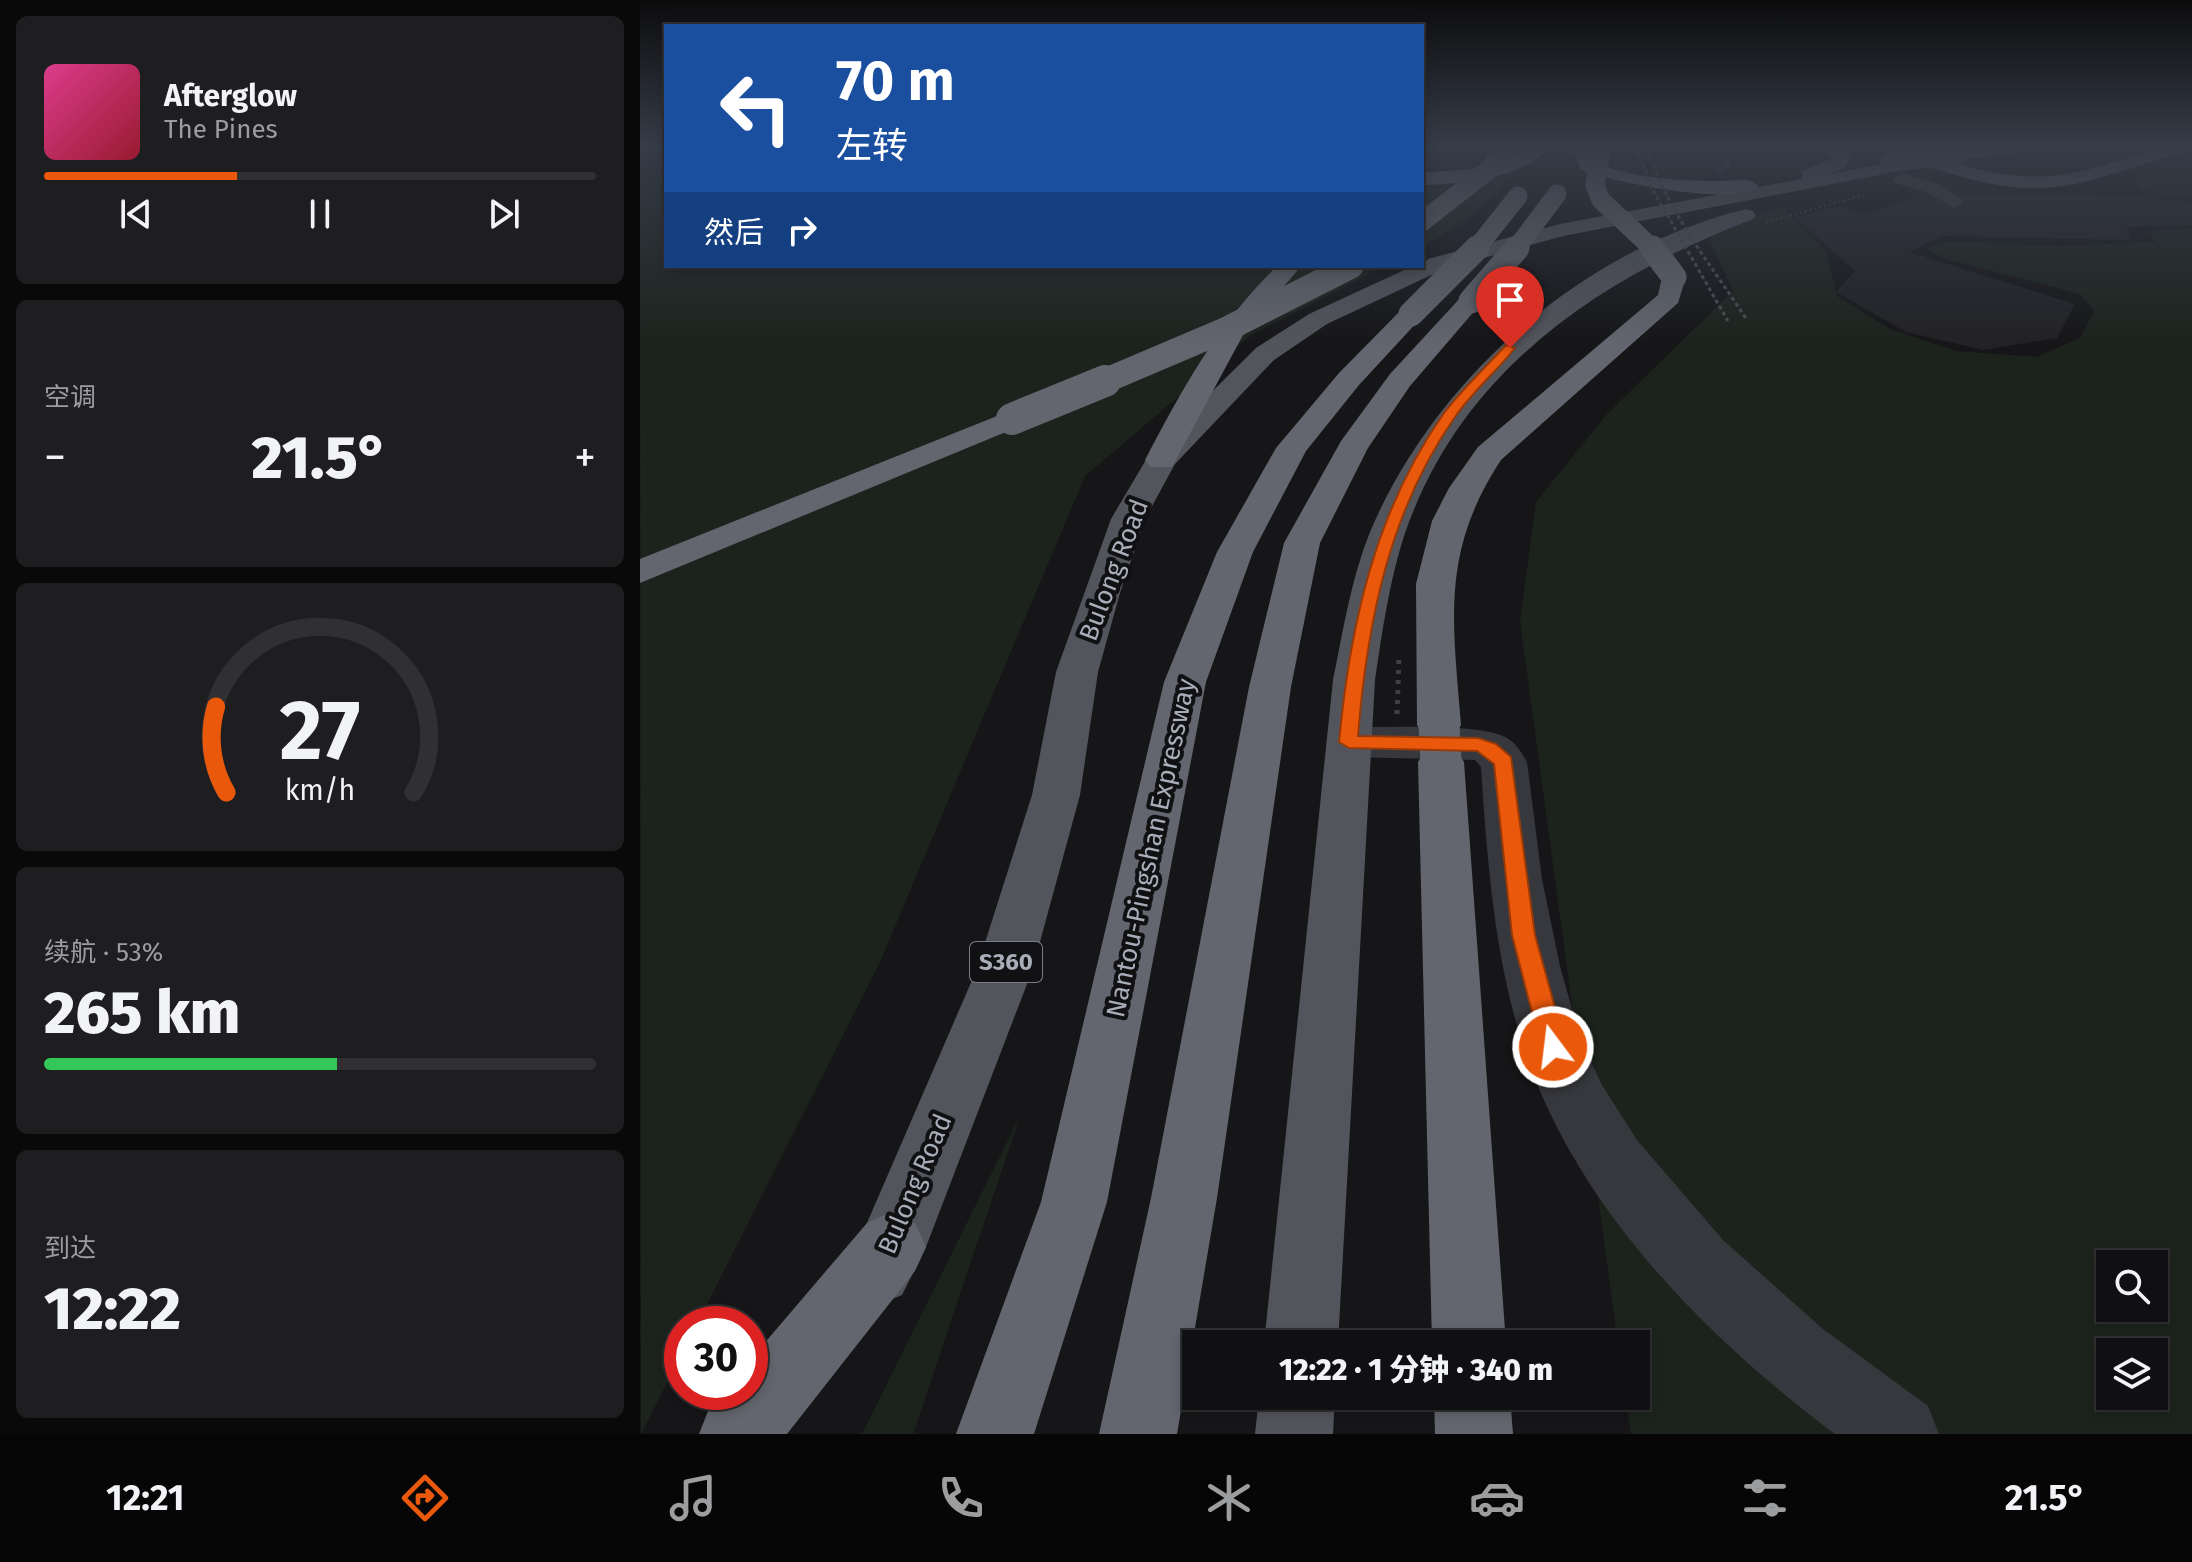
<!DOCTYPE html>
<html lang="zh">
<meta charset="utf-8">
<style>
:root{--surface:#101012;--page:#1e1e20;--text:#f1f3f6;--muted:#9c9d9f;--line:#303032;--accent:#ea580c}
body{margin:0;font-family:"Fira Sans","Noto Sans SC",sans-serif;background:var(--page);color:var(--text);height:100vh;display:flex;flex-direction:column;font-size:30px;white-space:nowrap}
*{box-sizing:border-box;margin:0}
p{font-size:26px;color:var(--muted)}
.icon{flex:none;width:44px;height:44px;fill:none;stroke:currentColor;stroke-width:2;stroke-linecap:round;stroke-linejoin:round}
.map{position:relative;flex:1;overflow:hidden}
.drawer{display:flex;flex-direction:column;gap:16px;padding:16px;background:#09090a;width:640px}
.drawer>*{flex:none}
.top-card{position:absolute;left:24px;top:24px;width:760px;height:244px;border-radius:0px;box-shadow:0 4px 12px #0003,0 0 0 2px var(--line);background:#1a4fa0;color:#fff;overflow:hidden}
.fabs{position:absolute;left:1456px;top:1250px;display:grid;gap:16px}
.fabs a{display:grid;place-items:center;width:72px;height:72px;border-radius:0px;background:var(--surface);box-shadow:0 4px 12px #0003,0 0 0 2px var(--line);font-size:40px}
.speed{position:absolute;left:24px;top:1306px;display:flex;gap:16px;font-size:40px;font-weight:700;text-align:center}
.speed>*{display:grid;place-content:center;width:104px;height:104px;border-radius:50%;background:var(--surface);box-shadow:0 4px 12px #0003,0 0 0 2px var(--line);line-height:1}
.speed .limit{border:12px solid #d22;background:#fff;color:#111}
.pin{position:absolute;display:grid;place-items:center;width:68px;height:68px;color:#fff;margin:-82px -34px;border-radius:50% 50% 50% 0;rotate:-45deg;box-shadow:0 0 8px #0007}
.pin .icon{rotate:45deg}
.me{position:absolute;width:88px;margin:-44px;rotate:345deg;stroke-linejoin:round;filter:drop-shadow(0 0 6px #0008)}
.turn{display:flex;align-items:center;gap:28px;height:168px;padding:0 40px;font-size:36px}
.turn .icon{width:104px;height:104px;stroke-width:2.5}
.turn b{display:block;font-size:56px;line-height:68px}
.then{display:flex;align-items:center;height:76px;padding:0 40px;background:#0003;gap:16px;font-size:30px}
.big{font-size:60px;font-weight:800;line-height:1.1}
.drawer .card{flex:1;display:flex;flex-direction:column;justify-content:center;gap:12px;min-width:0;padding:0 28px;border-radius:12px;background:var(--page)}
.drawer .dial{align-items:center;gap:0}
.dial svg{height:208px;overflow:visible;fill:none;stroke:var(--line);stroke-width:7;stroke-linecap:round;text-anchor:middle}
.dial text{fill:var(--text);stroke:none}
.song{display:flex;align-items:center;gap:24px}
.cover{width:96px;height:96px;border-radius:12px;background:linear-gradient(135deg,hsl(330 70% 55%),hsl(350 70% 35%))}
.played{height:8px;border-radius:4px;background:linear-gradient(90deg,var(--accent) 35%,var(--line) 35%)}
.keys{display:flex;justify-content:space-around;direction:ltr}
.heat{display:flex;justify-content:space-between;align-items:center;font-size:44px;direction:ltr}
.charge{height:12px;border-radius:6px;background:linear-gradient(90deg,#34c759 53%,var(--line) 0)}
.trip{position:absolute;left:542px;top:1330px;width:468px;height:80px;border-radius:0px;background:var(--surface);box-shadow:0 4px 12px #0003,0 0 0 2px var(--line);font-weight:800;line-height:80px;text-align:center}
.dock{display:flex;height:128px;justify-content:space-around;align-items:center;background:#060607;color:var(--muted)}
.dock .icon{width:56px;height:56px}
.dock .active{color:var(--accent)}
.dock b{font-size:36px;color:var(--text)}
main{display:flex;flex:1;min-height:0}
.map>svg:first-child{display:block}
</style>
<main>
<section class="drawer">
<div class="card">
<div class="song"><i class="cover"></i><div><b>Afterglow</b><p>The Pines</p></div></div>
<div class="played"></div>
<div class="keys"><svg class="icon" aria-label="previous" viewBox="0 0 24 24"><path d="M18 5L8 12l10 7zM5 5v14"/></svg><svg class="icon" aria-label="pause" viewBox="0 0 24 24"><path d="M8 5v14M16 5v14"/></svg><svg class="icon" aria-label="next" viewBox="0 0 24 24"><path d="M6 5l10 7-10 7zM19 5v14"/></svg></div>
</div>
<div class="card"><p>空调</p>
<div class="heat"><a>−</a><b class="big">21.5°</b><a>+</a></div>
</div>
<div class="card dial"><svg viewBox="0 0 100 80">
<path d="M14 69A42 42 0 1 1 86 69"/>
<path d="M14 69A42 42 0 0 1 10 36" stroke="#ea580c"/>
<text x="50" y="56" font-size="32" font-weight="700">27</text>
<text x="50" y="72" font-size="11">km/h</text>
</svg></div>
<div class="card"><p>续航 · 53%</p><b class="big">265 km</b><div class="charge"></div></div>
<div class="card"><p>到达</p><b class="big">12:22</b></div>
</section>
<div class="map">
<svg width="1552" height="1434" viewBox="0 0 1552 1434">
<rect width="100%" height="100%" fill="#161618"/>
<path fill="#222225" d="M1288 194 1483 195 1552 203V225L1487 227 1491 240 1302 236 1269 252 1435 304 1417 338 1343 350 1266 332 1196 292 1215 271 1154 217 1200 206 1224 214Z"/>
<path fill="#1c231d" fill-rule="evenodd" d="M1552 154V198L1500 190 1499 177Z
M876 169C853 204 818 227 782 246V187L798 188Z
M0 171 26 176V266H744L611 335 445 476 240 962 57 1324H42V1353L1 1434Z
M1144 207 1186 252 1197 296 1250 329 1316 351 1396 357 1440 338 1454 311 1440 294 1302 258 1287 248 1307 241 1419 246 1515 242 1509 231 1552 229V1434H991L985 1396H996V1344H978L880 621 896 502 968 413 1093 291 1065 230ZM1470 1264H1514V1308H1470ZM1470 1352H1514V1396H1470Z
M380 1116 273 1434H222Z"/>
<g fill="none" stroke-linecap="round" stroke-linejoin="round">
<path stroke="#2c353c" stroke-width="4" d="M1079 171 1089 164 1080 145"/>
<path stroke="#3d3f44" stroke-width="2" stroke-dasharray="2 3" stroke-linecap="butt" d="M1126 222 1225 195"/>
<path stroke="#3d3f44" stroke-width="5" stroke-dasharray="4 6" stroke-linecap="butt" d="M757 714 759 656"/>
<path fill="#37383d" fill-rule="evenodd" d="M1262 173 1302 185 1324 202 1314 208 1288 193 1255 183 1253 179Z
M709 727C743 728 841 722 867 738 876 743 882 753 887 762L902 879 920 966 941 1041 962 1085 997 1140 1083 1240 1183 1329 1288 1406 1299 1434H1195C1064 1336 932 1203 882 1042 854 954 847 858 841 767L835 760 709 757 693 753 686 742 693 731Z"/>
<path fill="#53555c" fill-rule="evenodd" d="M1171 145H1193L1212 156 1204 168 1189 174 1259 161 1268 166 1259 171 923 236 804 269 687 324 634 360 535 464 505 519 480 593 458 672 440 795 392 971 286 1247 262 1295 237 1305 212 1295 202 1270 227 1223 336 971 392 795 416 672 471 519 510 453 616 348 669 314 773 266H782L788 259 920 224 1162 179 1163 171 1193 158Z
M1244 145H1257C1316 164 1376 186 1438 172 1477 164 1512 145 1552 145V149C1507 161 1463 181 1416 187 1358 194 1298 169 1244 152Z
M1359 145H1407L1399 150 1318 160 1309 155 1318 150Z
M1106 209 1113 211 1116 215 1113 219C958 279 820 371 764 536 749 583 742 632 735 680L698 1344H624L693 680C703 631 711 579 730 532 795 378 943 249 1106 209Z
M619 1396H695L693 1434H615Z"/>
<path fill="#63666e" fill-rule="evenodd" d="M893 145H912C883 179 824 184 782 185V173L843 168Z
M932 145H948L955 163C997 179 1039 181 1083 181 1095 181 1110 177 1118 186 1097 208 970 181 941 170Z
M637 266H661L603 335 532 467H510L505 460C542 389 579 322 637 266Z
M1034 270 1046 277 1038 303 861 460C800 553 813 621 821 725L815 735 799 740 783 735 777 725 776 584 792 521 809 488 838 447 1018 295 1022 277Z
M831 294 843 301 770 386 728 448 680 543 651 687 577 1198 537 1434H459L511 1198 609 687 644 543 701 441 750 374 822 296Z
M771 307 780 309 783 314 780 319 719 385 666 451 613 552 566 682 467 1202 394 1434H316L401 1202 524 682 577 552 636 448 699 373 762 309Z
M372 410 383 413 387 419 383 425 0 583V559Z
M801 746 817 751 824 762 866 1344H792L778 762 785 751Z
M251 1212 275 1223 286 1247 275 1271 147 1434H59L70 1406 83 1392H110V1360L227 1223Z
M794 1396H870L873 1434H795Z"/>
<path stroke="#4a4c52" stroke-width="3" stroke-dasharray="4 3" stroke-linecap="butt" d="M995 145 1011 187 1088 321
M1007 145C1024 208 1072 266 1107 320"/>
<path stroke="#53555c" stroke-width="19" d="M1250 162 1318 155"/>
<path stroke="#63666e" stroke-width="19" d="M962 145 955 185 961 200 1014 250
M782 222 851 168 866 145
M835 250 878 196
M875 250 917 194"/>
<path stroke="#63666e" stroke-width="25" d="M1012 248 1034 277
M831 301 877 248
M771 314 837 248
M460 383 587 329 711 266"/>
<path stroke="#63666e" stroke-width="32" d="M372 419 465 381"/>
<path stroke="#63666e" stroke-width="41" d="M799 725 801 762"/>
</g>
<linearGradient id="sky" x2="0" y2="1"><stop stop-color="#0c0c0d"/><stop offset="0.42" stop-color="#363c48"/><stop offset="1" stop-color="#363c48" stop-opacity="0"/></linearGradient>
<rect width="1552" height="346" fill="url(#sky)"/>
<path fill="#ea580c" stroke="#983908" stroke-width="2" d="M866 345 875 348C857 371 832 392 815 417 749 511 727 623 718 736L838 738 856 744 871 757 895 935 926 1047 922 1055 913 1058 904 1055 901 1047 872 935 854 764 837 751 709 748 699 742C710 625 735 511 804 413 822 389 846 367 866 345Z"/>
<g text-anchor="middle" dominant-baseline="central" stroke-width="8" stroke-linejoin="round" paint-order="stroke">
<rect fill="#111113" stroke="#7b7e86" stroke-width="2" x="330" y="942" width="72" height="40" rx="6"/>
<g font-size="24" font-weight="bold" fill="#a8adb8">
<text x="366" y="962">S360</text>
</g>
<g font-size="26" fill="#a8adb8" stroke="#111113">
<text transform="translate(474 570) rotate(-69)">Bulong Road</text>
<text transform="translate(511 848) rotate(-78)">Nantou-Pingshan Expressway</text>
<text transform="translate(275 1184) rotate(-67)">Bulong Road</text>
</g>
</g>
</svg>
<div class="fabs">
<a><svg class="icon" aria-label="search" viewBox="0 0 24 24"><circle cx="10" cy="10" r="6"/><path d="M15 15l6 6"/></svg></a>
<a><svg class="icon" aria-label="layers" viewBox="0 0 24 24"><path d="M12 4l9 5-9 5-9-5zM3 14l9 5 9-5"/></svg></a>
</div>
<div class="speed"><div class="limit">30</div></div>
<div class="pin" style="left:870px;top:348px;background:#d93025"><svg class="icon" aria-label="arrive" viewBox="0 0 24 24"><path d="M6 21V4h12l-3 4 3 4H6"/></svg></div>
<svg class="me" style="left:913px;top:1047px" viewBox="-20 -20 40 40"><circle r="17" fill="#ea580c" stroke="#fff" stroke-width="3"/><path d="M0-11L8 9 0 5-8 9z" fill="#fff"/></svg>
<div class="trip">12:22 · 1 分钟 · 340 m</div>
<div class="top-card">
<div class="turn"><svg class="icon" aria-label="left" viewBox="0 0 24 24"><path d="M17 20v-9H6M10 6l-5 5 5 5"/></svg><div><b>70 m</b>左转</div></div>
<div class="then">然后<svg class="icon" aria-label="right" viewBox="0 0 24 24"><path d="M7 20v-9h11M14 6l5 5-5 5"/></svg></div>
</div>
</div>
</main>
<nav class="dock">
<b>12:21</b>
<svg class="icon active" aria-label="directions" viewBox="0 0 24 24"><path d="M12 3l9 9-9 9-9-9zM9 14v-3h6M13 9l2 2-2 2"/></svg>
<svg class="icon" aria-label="music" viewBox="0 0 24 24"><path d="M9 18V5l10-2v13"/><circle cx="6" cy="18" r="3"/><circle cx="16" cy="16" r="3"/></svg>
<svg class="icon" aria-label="phone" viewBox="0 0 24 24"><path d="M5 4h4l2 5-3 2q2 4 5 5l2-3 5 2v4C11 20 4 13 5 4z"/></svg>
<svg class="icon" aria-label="climate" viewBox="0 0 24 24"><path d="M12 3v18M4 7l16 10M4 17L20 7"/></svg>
<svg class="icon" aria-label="car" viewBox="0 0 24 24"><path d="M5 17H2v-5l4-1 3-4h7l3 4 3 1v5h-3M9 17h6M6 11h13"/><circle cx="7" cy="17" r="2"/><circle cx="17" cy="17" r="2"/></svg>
<svg class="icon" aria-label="filters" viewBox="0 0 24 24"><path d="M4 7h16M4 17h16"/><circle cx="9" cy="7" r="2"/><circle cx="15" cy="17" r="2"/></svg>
<b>21.5°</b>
</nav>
